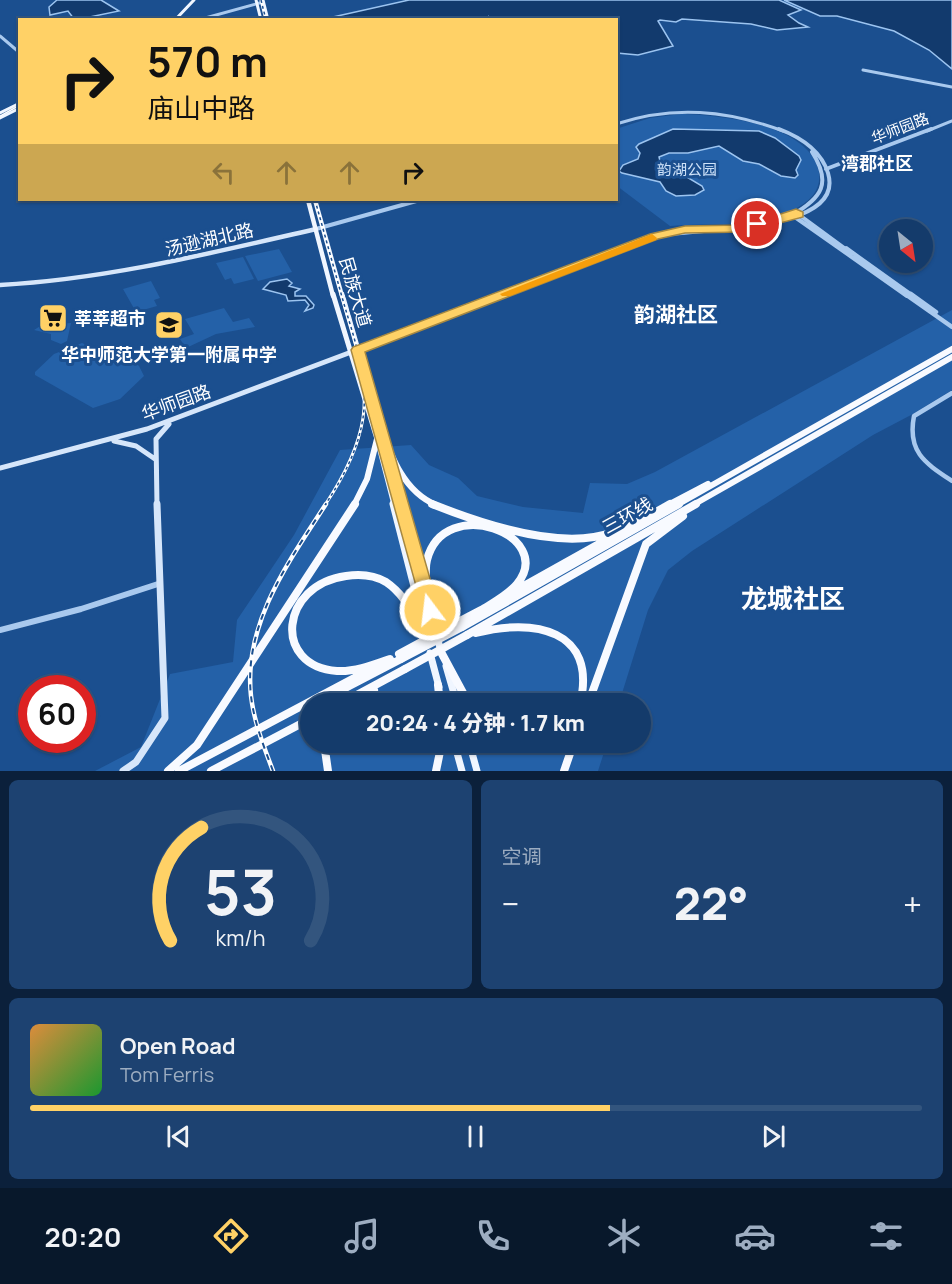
<!DOCTYPE html>
<html lang="zh">
<meta charset="utf-8">
<style>
:root{--surface:#143b6b;--page:#1d4271;--text:#f1f3f6;--muted:#9dadc1;--line:#33557e;--accent:#ffd166}
body{margin:0;font-family:Manrope,"Noto Sans SC",sans-serif;background:var(--page);color:var(--text);height:100vh;display:flex;flex-direction:column;font-size:22px;white-space:nowrap}
*{box-sizing:border-box;margin:0}
p{font-size:20px;color:var(--muted)}
.icon{flex:none;width:33px;height:33px;fill:none;stroke:currentColor;stroke-width:2;stroke-linecap:round;stroke-linejoin:round}
.map{position:relative;height:771px;overflow:hidden}
.panel{display:flex;flex-direction:column;gap:9px;padding:9px;background:#0b203b;flex:1}
.panel>*{flex:none}
.hud{position:absolute;left:18px;top:18px;width:600px;height:183px;border-radius:0px;box-shadow:0 2px 4px #0004,0 0 0 2px var(--line);background:#ffd166;color:#111;overflow:hidden}
.needle{width:39px;rotate:150deg}
.buttons{position:absolute;left:879px;top:219px;display:grid;gap:12px}
.buttons a{display:grid;place-items:center;width:54px;height:54px;border-radius:50%;background:var(--surface);box-shadow:0 2px 4px #0004,0 0 0 2px var(--line);font-size:30px}
.speed{position:absolute;left:18px;top:675px;display:flex;gap:12px;font-size:30px;font-weight:700;text-align:center}
.speed>*{display:grid;place-content:center;width:78px;height:78px;border-radius:50%;background:var(--surface);box-shadow:0 2px 4px #0004,0 0 0 2px var(--line);line-height:1}
.speed .limit{border:9px solid #d22;background:#fff;color:#111}
.pin{position:absolute;display:grid;place-items:center;width:51px;height:51px;color:#fff;margin:-26px;border:3px solid #fff;border-radius:50%;box-shadow:0 2px 6px #0007}
.me{position:absolute;width:66px;margin:-33px;rotate:345deg;stroke-linejoin:round;filter:drop-shadow(0 0 4px #0008)}
.turn{display:flex;align-items:center;gap:21px;height:126px;padding:0 30px;font-size:27px}
.turn .icon{width:78px;height:78px;stroke-width:2.5}
.turn b{display:block;font-size:42px;line-height:51px}
.lanes{display:flex;align-items:center;height:57px;padding:0 30px;background:#0003;justify-content:center;gap:30px;direction:ltr}
.lanes .off{opacity:.35}
.big{font-size:45px;font-weight:800;line-height:1.1}
.panel .tile{flex:1;display:flex;flex-direction:column;justify-content:center;gap:9px;min-width:0;padding:0 21px;border-radius:9px;background:var(--page)}
.panel .dial{align-items:center;gap:0}
.dial svg{height:156px;overflow:visible;fill:none;stroke:var(--line);stroke-width:7;stroke-linecap:round;text-anchor:middle}
.dial text{fill:var(--text);stroke:none}
.song{display:flex;align-items:center;gap:18px}
.cover{width:72px;height:72px;border-radius:9px;background:linear-gradient(135deg,hsl(30 70% 55%),hsl(130 70% 35%))}
.played{height:6px;border-radius:3px;background:linear-gradient(90deg,var(--accent) 65%,var(--line) 65%)}
.keys{display:flex;justify-content:space-around;direction:ltr}
.heat{display:flex;justify-content:space-between;align-items:center;font-size:33px;direction:ltr}
.panel .tiles{flex:1;display:grid;gap:9px;grid-template-columns:1fr 1fr}
.tile:last-child{grid-column:span 2}
.trip{position:absolute;left:300px;top:693px;width:351px;height:60px;border-radius:30px;background:var(--surface);box-shadow:0 2px 4px #0004,0 0 0 2px var(--line);font-weight:800;line-height:60px;text-align:center}
.menu{display:flex;height:96px;justify-content:space-around;align-items:center;background:#08182b;color:var(--muted)}
.menu .icon{width:42px;height:42px}
.menu .on{color:var(--accent)}
.menu b{font-size:27px;color:var(--text)}
.map>svg:first-child{display:block}
</style>
<div class="map">
<svg width="952" height="771" viewBox="0 0 952 771">
<rect width="100%" height="100%" fill="#1b4f8f"/>
<path fill="#2461a8" d="M681 114C720 115 811 124 819 173 821 188 812 199 800 206 762 230 712 222 670 226L617 186 616 129 650 118Z
M279 249 292 272 258 281 245 256Z
M243 257 254 279 234 284 231 278 225 280 216 263Z
M151 281 160 298 154 300 157 306 136 312 123 289Z
M224 308 233 322 249 318 255 327 216 334 186 348 180 339 194 334 185 319Z
M952 310V390L911 415 873 435 692 551 668 570 648 610 619 703 310 704V742L607 743 598 771H95L141 747 170 674 233 662 237 620 294 535 340 450 411 445 429 465 458 478 477 496 523 507 583 513 590 483 627 484 655 472Z
M71 323 67 341 61 344 51 340V334L34 330 42 325Z
M82 343C95 350 115 347 130 354L128 356 139 366 144 376 120 399 93 408 35 375V372L54 354Z"/>
<path fill="#123a6d" stroke="#9cc4f0" stroke-width="1.5" d="M57 0H101L119 11 80 19H74L68 11 50 15 49 7Z
M409 0H779L801 10 788 15 799 23 808 27 777 30 751 24 682 19 676 22 660 20 658 21 673 46 638 55 617 53 616 20H494L488 16 492 19H324Z
M784 0H952V69L929 50 894 31 837 16H820Z
M673 129 759 131 775 138 799 156 801 160 796 170 798 175 795 178 781 176 759 164 743 161 719 146 688 153H669L659 157 660 161 702 186 704 190 695 195 676 196 666 191 660 182 622 173 619 171 623 165 638 159 640 153 636 147 639 144Z
M287 279 292 283 289 286 300 289 295 292V296H306L314 305 313 308 305 311 309 305 305 300 288 301 286 295 263 289 270 282Z"/>
<g fill="none" stroke-linecap="round" stroke-linejoin="round">
<path stroke="#a9c9ee" stroke-width="3" d="M198 20 263 2
M0 36 20 53
M863 70 952 87
M616 124C673 105 727 110 783 131
M927 131 952 121"/>
<path stroke="#a9c9ee" stroke-width="4" d="M812 152C832 183 822 198 792 215L907 296
M826 169 931 129
M798 214 847 250
M316 229 420 200
M846 248 913 296
M501 296C551 276 602 252 654 237 686 227 847 236 828 173 821 150 800 137 779 129"/>
<path stroke="#a9c9ee" stroke-width="4.5" d="M905 294 952 327
M911 294 936 312
M358 350 505 294
M952 393 914 416C907 452 925 463 952 481"/>
<path stroke="#a9c9ee" stroke-width="6" d="M0 630 81 609 158 584"/>
<path stroke="#d6e6fa" stroke-width="4.5" d="M0 285C108 279 211 253 316 229"/>
<path stroke="#d6e6fa" stroke-width="5" d="M114 441 136 446 155 459
M0 468 147 429 354 351
M157 505 156 439 169 424"/>
<path stroke="#d6e6fa" stroke-width="7" d="M123 771 136 762 165 718 157 504"/>
<path stroke="#f0f6ff" stroke-width="3" d="M256 0 261 20
M263 0 268 20
M175 20 194 0
M0 113 20 103
M0 118 20 108"/>
<path stroke="#f0f6ff" stroke-width="4.5" d="M308 200 333 296
M315 200 342 296"/>
<path stroke="#f0f6ff" stroke-width="5" d="M333 294 377 439 394 505
M342 294 379 423
M387 449 402 505"/>
<path stroke="#f0f6ff" stroke-width="7" d="M393 504 424 626
M402 504 424 588
M430 608 441 652
M430 653 439 687
M446 666 457 704
M454 742 462 771
M469 742 477 771"/>
<path stroke="#f8faff" stroke-width="6" d="M378 419C390 452 401 490 436 505
M354 505 367 479 377 439
M668 505 708 484
M677 505 952 349
M693 505 952 357"/>
<path stroke="#f8faff" stroke-width="8" d="M432 504C477 522 546 545 594 537 622 533 647 517 670 504
M506 596 615 535
M430 610C429 594 423 575 427 560 444 493 557 535 517 584 507 596 492 603 480 611
M460 621 481 610
M462 627 679 504
M476 633C533 618 598 629 580 704
M467 635 696 504
M441 652 469 704
M390 659C373 665 355 672 337 671 272 666 280 585 346 576 359 574 374 575 386 582 404 594 414 615 425 632
M438 685 440 704
M330 696 401 659
M340 704 405 669
M355 704 374 690
M588 704 646 544 683 516
M328 742 325 750 328 771
M168 771 197 745 355 504
M179 771 375 667
M211 771 310 719
M436 771 442 742
M564 771 574 742"/>
<path stroke="#fff" stroke-width="1.5" d="M0 116 20 105"/>
<g stroke="#fff" stroke-width="3">
<path id="rail-far1" d="M261 0 266 20
M315 200C324 232 333 265 342 297 353 336 369 376 363 418 358 450 343 478 325 505"/>
</g>
<g stroke="#fff" stroke-width="4.5">
<path id="rail" d="M273 771C264 747 254 722 251 696 243 624 289 561 326 504"/>
</g>
<use href="#rail-far1" stroke="#1b4f8f" stroke-width="1.5" stroke-dasharray="3" stroke-linecap="butt"/>
<use href="#rail" stroke="#1b4f8f" stroke-width="2" stroke-dasharray="6" stroke-linecap="butt"/>
<path stroke="#f8faff" stroke-width="8" d="M399 654 460 621
M401 659 462 627
M405 669 467 635"/>
</g>
<path fill="#ffd166" stroke="#a68842" stroke-width="1.5" d="M796 209 803 212V217L746 232 685 233 658 239 365 352 439 610 436 615 430 617 424 615 351 350 353 347 650 234 685 226 746 225Z"/>
<path fill="#f59e0b" d="M652 234 657 238 656 240 510 296H502L500 294Z"/>
<defs>
<g id="supermarket-square" transform="scale(1.5)"><rect x="-9" y="-9" width="18" height="18" rx="4" fill="#ffd166" stroke="#1b4f8f"/><path d="M-6-5.5h2.5l.6 2H6L4.5 2H-2.5L-4.4-4H-6ZM-1.5 3.2a1.3 1.3 0 1 0 .1 0ZM3 3.2a1.3 1.3 0 1 0 .1 0Z" fill="#111"/></g>
<g id="school-square" transform="scale(1.5)"><rect x="-9" y="-9" width="18" height="18" rx="4" fill="#ffd166" stroke="#1b4f8f"/><path d="M0-5L7-2L0 1L-7-2ZM-4 1L0 2.5L4 1V4Q0 6-4 4Z" fill="#111"/></g>
</defs>
<g fill-rule="evenodd">
<use href="#supermarket-square" x="53" y="318"/>
<use href="#school-square" x="169" y="325"/>
</g>
<g text-anchor="middle" dominant-baseline="central" stroke-width="6" stroke-linejoin="round" paint-order="stroke">
<g font-size="15" fill="#fff" stroke="#1b4f8f">
<text transform="translate(900 128) rotate(-21)">华师园路</text>
</g>
<g font-size="15" fill="#cfe3fa" stroke="#1b4f8f">
<text x="687" y="169">韵湖公园</text>
</g>
<g font-size="18" font-weight="bold" fill="#fff" stroke="#1b4f8f">
<text x="877" y="163">湾郡社区</text>
</g>
<g font-size="18" fill="#fff" stroke="#1b4f8f">
<text transform="translate(209 239) rotate(-13)">汤逊湖北路</text>
<text transform="translate(356 292) rotate(74)">民族大道</text>
<text transform="translate(176 402) rotate(-20)">华师园路</text>
<text transform="translate(627 515) rotate(-29)">三环线</text>
</g>
<g font-size="18" font-weight="bold" fill="#fff" stroke="#1b4f8f" text-anchor="start">
<text x="74" y="318">莘莘超市</text>
<text x="169" y="354" text-anchor="middle">华中师范大学第一附属中学</text>
</g>
<g font-size="21" font-weight="bold" fill="#fff" stroke="#1b4f8f">
<text x="676" y="314">韵湖社区</text>
</g>
<g font-size="26" font-weight="bold" fill="#fff" stroke="#1b4f8f">
<text x="793" y="598">龙城社区</text>
</g>
</g>
</svg>
<div class="buttons">
<a><svg class="needle" viewBox="-14 -14 28 28"><path d="M0-13l5 13h-10z" fill="#e53935"/><path d="M0 13l5-13h-10z" fill="#9dadc1"/></svg></a>
</div>
<div class="speed"><div class="limit">60</div></div>
<div class="pin" style="left:757px;top:224px;background:#d93025"><svg class="icon" aria-label="arrive" viewBox="0 0 24 24"><path d="M6 21V4h12l-3 4 3 4H6"/></svg></div>
<svg class="me" style="left:430px;top:610px" viewBox="-20 -20 40 40"><circle r="17" fill="#ffd166" stroke="#fff" stroke-width="3"/><path d="M0-11L8 9 0 5-8 9z" fill="#fff"/></svg>
<div class="trip">20:24 · 4 分钟 · 1.7 km</div>
<div class="hud">
<div class="turn"><svg class="icon" aria-label="right" viewBox="0 0 24 24"><path d="M7 20v-9h11M14 6l5 5-5 5"/></svg><div><b>570 m</b>庙山中路</div></div>
<div class="lanes"><svg class="icon off" aria-label="left" viewBox="0 0 24 24"><path d="M17 20v-9H6M10 6l-5 5 5 5"/></svg><svg class="icon off" aria-label="ahead" viewBox="0 0 24 24"><path d="M12 20V5M6 11l6-6 6 6"/></svg><svg class="icon off" aria-label="ahead" viewBox="0 0 24 24"><path d="M12 20V5M6 11l6-6 6 6"/></svg><svg class="icon" aria-label="right" viewBox="0 0 24 24"><path d="M7 20v-9h11M14 6l5 5-5 5"/></svg></div>
</div>
</div>
<section class="panel">
<div class="tiles">
<div class="tile dial"><svg viewBox="0 0 100 80">
<path d="M14 69A42 42 0 1 1 86 69"/>
<path d="M14 69A42 42 0 0 1 30 11" stroke="#ffd166"/>
<text x="50" y="56" font-size="32" font-weight="700">53</text>
<text x="50" y="72" font-size="11">km/h</text>
</svg></div>
<div class="tile"><p>空调</p>
<div class="heat"><a>−</a><b class="big">22°</b><a>+</a></div>
</div>
<div class="tile">
<div class="song"><i class="cover"></i><div><b>Open Road</b><p>Tom Ferris</p></div></div>
<div class="played"></div>
<div class="keys"><svg class="icon" aria-label="previous" viewBox="0 0 24 24"><path d="M18 5L8 12l10 7zM5 5v14"/></svg><svg class="icon" aria-label="pause" viewBox="0 0 24 24"><path d="M8 5v14M16 5v14"/></svg><svg class="icon" aria-label="next" viewBox="0 0 24 24"><path d="M6 5l10 7-10 7zM19 5v14"/></svg></div>
</div>
</div>
</section>
<nav class="menu">
<b>20:20</b>
<svg class="icon on" aria-label="directions" viewBox="0 0 24 24"><path d="M12 3l9 9-9 9-9-9zM9 14v-3h6M13 9l2 2-2 2"/></svg>
<svg class="icon" aria-label="music" viewBox="0 0 24 24"><path d="M9 18V5l10-2v13"/><circle cx="6" cy="18" r="3"/><circle cx="16" cy="16" r="3"/></svg>
<svg class="icon" aria-label="phone" viewBox="0 0 24 24"><path d="M5 4h4l2 5-3 2q2 4 5 5l2-3 5 2v4C11 20 4 13 5 4z"/></svg>
<svg class="icon" aria-label="climate" viewBox="0 0 24 24"><path d="M12 3v18M4 7l16 10M4 17L20 7"/></svg>
<svg class="icon" aria-label="car" viewBox="0 0 24 24"><path d="M5 17H2v-5l4-1 3-4h7l3 4 3 1v5h-3M9 17h6M6 11h13"/><circle cx="7" cy="17" r="2"/><circle cx="17" cy="17" r="2"/></svg>
<svg class="icon" aria-label="filters" viewBox="0 0 24 24"><path d="M4 7h16M4 17h16"/><circle cx="9" cy="7" r="2"/><circle cx="15" cy="17" r="2"/></svg>
</nav>
